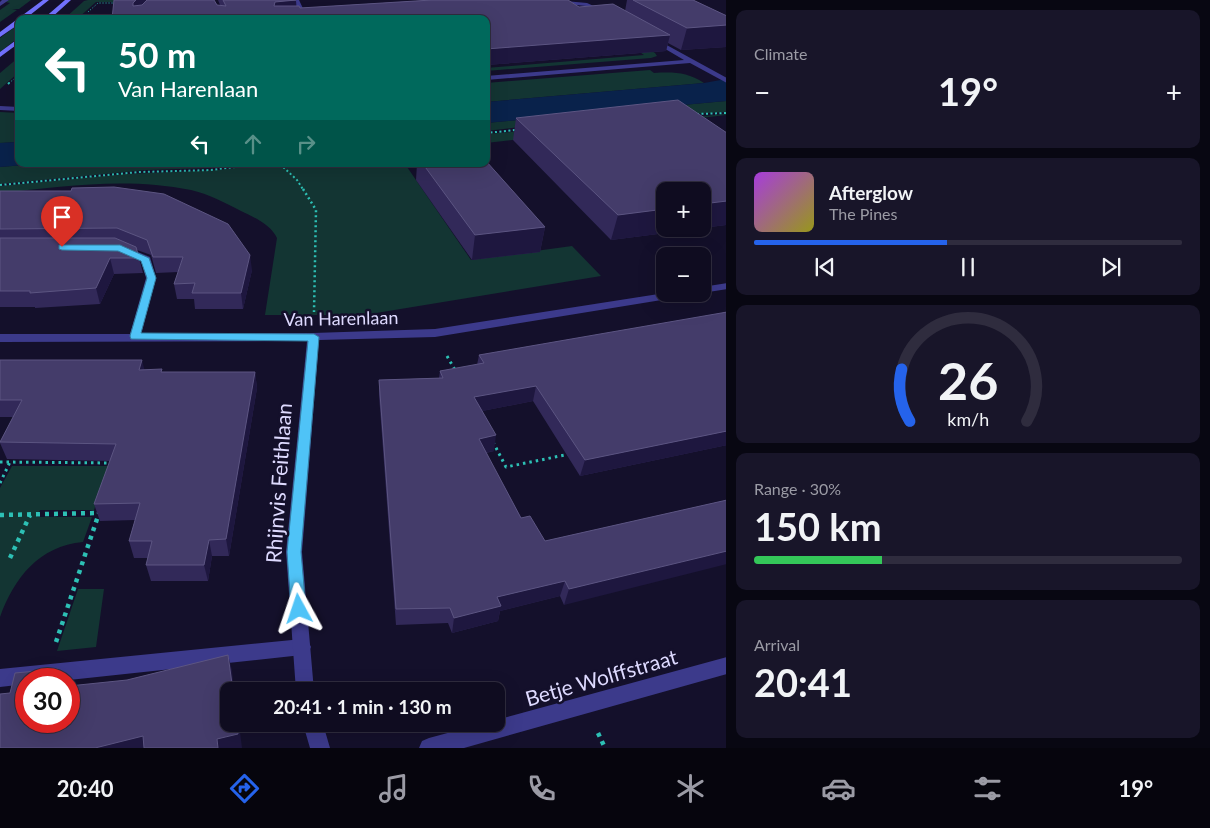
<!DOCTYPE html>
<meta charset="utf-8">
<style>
:root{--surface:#0f0c20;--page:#181529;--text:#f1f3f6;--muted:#9b9ba5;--line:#2f2c3e;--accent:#2563eb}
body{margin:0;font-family:Lato,sans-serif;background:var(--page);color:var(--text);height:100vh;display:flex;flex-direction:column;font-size:19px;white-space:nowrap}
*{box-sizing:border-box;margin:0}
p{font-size:16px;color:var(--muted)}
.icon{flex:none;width:28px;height:28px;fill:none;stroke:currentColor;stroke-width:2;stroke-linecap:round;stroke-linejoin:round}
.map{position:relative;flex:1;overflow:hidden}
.sheet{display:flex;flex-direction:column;gap:10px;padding:10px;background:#080712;width:484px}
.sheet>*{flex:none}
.hud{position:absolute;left:15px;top:15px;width:475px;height:152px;border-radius:10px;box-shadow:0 5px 20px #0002,0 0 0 1px var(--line);background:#00695c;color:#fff;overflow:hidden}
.controls{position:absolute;left:656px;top:182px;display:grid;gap:10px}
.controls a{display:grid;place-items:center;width:55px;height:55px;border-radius:10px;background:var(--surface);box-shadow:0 5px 20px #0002,0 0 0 1px var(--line);font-size:25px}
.speed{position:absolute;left:15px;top:668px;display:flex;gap:10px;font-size:25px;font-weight:700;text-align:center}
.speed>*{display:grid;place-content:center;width:65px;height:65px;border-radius:50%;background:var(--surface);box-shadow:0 5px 20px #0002,0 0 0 1px var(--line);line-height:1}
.speed .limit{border:8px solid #d22;background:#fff;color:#111}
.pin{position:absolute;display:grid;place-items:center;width:42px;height:42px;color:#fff;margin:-51px -21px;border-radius:50% 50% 50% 0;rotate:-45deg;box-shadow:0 0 5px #0007}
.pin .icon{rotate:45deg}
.me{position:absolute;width:55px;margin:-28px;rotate:355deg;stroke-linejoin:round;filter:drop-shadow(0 0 4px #0008)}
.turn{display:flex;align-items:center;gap:18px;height:105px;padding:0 20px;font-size:22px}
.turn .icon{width:65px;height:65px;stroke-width:2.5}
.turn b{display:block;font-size:35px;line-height:42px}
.lanes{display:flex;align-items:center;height:48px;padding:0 20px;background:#0003;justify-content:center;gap:25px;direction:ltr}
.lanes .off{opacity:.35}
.big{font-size:38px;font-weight:700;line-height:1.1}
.sheet .widget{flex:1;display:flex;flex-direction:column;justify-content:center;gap:8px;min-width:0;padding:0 18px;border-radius:10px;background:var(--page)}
.sheet .dial{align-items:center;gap:0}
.dial svg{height:130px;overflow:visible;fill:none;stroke:var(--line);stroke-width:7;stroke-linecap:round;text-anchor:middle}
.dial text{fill:var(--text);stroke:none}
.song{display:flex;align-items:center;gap:15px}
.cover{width:60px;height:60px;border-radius:8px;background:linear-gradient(135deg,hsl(280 70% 55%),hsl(60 70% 35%))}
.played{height:5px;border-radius:2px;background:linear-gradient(90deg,var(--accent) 45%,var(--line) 45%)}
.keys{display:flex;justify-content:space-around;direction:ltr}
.heat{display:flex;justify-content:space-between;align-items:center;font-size:28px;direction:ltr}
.charge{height:8px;border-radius:4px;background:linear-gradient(90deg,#34c759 30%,var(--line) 0)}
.trip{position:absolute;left:220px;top:682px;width:285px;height:50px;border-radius:10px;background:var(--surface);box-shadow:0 5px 20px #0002,0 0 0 1px var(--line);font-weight:700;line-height:50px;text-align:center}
.menu{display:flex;height:80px;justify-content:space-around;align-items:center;background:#06050d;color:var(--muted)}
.menu .icon{width:35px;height:35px}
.menu .on{color:var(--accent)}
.menu b{font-size:22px;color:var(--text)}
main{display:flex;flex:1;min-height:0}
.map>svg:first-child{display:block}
</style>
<main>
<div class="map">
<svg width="727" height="748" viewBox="0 0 727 748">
<rect width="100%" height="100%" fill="#14102b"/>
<path fill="#133533" d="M9 0H31L19 9H12L17 10 0 22V10L10 3 6 2Z
M88 0H129L133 2H96L77 19H64L84 1Z
M19 24V37L0 52V38Z
M642 45 655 53 657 56 651 58 486 71V68L644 55 631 46Z
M19 57V72L0 89V73Z
M650 70 654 73C674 72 687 72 704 83L486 102V83Z
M726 101V112L570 121 486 131V123Z
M0 112 19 113V142L0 143Z
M726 114V115L486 143V134Z
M36 164H250L217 168 147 170 0 184V167Z
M268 164H405L471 260 572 246 601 276 364 315H265L277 238C271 225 254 217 241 211 226 203 208 194 191 190 128 177 63 186 0 193V186L124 174 218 170Z
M12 466H109L94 510H40L37 517H92L83 542C39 546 14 578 0 617V488Z
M78 589H104L96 647 57 651Z"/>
<path fill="#09224b" d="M726 79V101L486 123V102L704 83Z
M19 142V164H36L0 167V143Z"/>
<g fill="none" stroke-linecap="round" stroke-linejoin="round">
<path stroke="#2dc0b5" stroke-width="1" stroke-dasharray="1 2" stroke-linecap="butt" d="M88 12 98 3H116
M9 83 19 75"/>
<path stroke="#2dc0b5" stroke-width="2" stroke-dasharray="2 2.5" stroke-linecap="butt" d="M8 84 10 82
M697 114 727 113
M486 133 516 130
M280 164 297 180 304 191
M0 185 139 172 211 170 258 164"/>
<path stroke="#2dc0b5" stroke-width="2.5" stroke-dasharray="2 3" stroke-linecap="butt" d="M303 189 316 210 314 312"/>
<path stroke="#2dc0b5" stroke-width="3" stroke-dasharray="2.5 4" stroke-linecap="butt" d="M447 356 455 370
M493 442 506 467 570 454
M0 462 112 463
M0 483 10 462"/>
<path stroke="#2dc0b5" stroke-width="4.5" stroke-dasharray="4 5" stroke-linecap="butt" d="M0 515 99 513
M10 558 30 515
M56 642 99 513
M598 733 605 748"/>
<path fill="#3c3a8b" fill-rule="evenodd" d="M302 639 308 641 311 647 308 653 302 655 69 680 26 679V684L0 687V669Z"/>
<path fill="#3c3a8b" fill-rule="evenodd" d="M2 0H9L0 6V2Z
M293 0H299L308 19H302Z
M554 0 587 3 607 12 604 14 586 6 556 3Z
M652 37 727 78V83L690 63 486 80V76L684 60 650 40Z
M0 106 19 107V111L0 110Z
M123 246 150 257 156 278 141 334 313 333 435 329 665 293 685 294 680 297 435 337 319 340 302 552 314 691H296L286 552 307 341 0 342V334H130L146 278 141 261 119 251V247Z
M727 283V289L702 293V287Z
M727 657V674L464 748H419L422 741 429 738 481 724H496V720Z
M303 724H323L330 748H310Z"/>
<path fill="#7271ff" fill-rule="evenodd" d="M43 0H49L25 19H19V24L0 37V32Z
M65 0H71L50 19H43Z
M19 38V43L0 57V52Z"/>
</g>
<path fill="#322959" d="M114 0H214L217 5H220L218 0H296V6H299L300 8 432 0H568L579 7 613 4 625 11 627 0H693L727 16V47L681 50 668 43 666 51 486 65V19H112Z
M516 118 727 133V225L702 228 665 229H697L611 240 513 140Z
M417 164H486L545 227 540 252 472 260 416 180Z
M0 191 252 270 243 309H195L194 299H177L174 284 178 272 156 273 151 255 137 250 143 273 114 274 100 304 35 308V307H0Z
M727 312V445L580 476 533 401 482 411 494 451 486 453 521 518 545 541 727 500 564 605 560 596 500 611 498 621 452 633 448 623 396 625 379 395V380L439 378 440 371 477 365 479 355Z
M0 360 145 370 163 372H255L257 388 229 556H212L208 581H151L146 565 148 558H134L129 541 135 520 100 521 94 504 110 461 7 459 0 443V442L13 417H0Z"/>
<path fill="#1e173f" d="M136 0H151L136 18 133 3Z
M296 0 297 15 274 6 275 2Z
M727 25V47L681 50 687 28Z
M670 35 666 51 486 65V49Z
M727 201V225L702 228V204Z
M665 209V229H697L611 240 618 215Z
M545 227 540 252 472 260 475 235Z
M250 255 252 270 243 309 241 293Z
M110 258 114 274 100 304 96 288Z
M142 360 146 376 139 370Z
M255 372 257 388 229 556 226 539Z
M536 386 533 401 472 413 474 397Z
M727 431V445L580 476 585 460Z
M496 435 494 451 477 454 479 439Z
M209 540 212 556 208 581 204 565Z
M727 551V564L564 605 569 589Z
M565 581 560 596 500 611 498 621 452 633 454 618 497 597Z
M228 655 232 670 234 691H233Z
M58 669 63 679H56Z
M237 724H239L242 748H218L217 739Z
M143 736 149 748H95Z"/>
<path fill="#443c6a" stroke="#5c5582" d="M114 0H136L133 3V6L142 5 147 0H214L217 5 226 6 223 0H296L275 2 274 6H299L300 8 432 0H568L579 7 613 4 670 35 486 49V19H112Z
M633 0H693L727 16V25L687 28Z
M678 100 727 133V201L702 204V191H665V209L618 215 516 118Z
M486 161 545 227 475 235 423 164H486Z
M114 187 164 194 228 224 250 255 241 293H192L195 283 174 284 183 257H153L147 240 117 228 0 229V191H71L72 188Z
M0 238H115L136 247 139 258H110L96 288 30 293V291H0Z
M727 312V431L585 460 536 386 474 397 496 435 479 439 521 518 530 516 545 541 727 500V551L569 589 565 581 497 597 501 606 454 618 450 608 396 609 379 380 443 378 440 371 484 363 479 355Z
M0 360H142L139 370 162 369 161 372H255L226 539 209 540 204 565H146L152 541H129L140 503 94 504 116 444 0 442 22 400H0Z
M228 655 233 691H229V724H237L238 734 217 739 218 748H144L143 736 95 748H0V694L10 693 15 673 58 669 56 679H26V721H69V686L127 680Z"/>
<path fill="#4fc3f7" stroke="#337fa1" d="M59 245H120L149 258 156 278 141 333 314 334 319 337 301 552 306 609 304 614 299 616 293 614 291 609 287 552 308 341 131 339 130 336 147 278 141 261 118 251 62 250 59 249Z"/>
<g text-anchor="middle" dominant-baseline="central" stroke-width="5" stroke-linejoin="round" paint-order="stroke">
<g font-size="18" fill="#dedaff" stroke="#14102b">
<text transform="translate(341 318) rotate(-1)">Van Harenlaan</text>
</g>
<g font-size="21" fill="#dedaff" stroke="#14102b">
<text transform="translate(278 483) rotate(-86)">Rhijnvis Feithlaan</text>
<text transform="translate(601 677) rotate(-16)">Betje Wolffstraat</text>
</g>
</g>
</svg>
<div class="controls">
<a>+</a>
<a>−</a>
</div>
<div class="speed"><div class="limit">30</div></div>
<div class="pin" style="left:62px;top:247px;background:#d93025"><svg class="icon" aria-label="arrive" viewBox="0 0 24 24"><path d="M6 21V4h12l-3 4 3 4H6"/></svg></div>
<svg class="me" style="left:299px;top:609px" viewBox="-20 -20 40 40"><path d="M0-17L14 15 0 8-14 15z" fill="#4fc3f7" stroke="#fff" stroke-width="4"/></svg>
<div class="trip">20:41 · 1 min · 130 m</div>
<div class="hud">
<div class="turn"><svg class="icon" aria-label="left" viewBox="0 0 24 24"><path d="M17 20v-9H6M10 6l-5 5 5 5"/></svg><div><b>50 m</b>Van Harenlaan</div></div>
<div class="lanes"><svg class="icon" aria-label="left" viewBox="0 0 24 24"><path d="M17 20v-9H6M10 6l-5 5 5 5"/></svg><svg class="icon off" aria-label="ahead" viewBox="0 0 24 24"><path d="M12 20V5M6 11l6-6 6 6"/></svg><svg class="icon off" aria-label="right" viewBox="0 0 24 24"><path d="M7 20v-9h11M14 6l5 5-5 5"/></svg></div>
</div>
</div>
<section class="sheet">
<div class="widget"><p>Climate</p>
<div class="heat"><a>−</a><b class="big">19°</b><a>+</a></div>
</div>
<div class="widget">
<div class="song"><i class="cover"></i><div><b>Afterglow</b><p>The Pines</p></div></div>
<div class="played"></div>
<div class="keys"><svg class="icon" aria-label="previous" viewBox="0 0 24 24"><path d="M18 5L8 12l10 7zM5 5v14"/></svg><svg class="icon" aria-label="pause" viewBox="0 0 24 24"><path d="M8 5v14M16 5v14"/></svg><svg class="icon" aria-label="next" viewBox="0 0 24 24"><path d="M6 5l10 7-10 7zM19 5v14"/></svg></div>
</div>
<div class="widget dial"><svg viewBox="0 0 100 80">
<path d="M14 69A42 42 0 1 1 86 69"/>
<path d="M14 69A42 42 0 0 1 9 37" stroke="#2563eb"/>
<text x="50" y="56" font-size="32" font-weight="700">26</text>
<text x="50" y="72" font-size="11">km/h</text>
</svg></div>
<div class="widget"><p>Range · 30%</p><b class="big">150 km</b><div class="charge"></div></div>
<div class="widget"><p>Arrival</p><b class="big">20:41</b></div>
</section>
</main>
<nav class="menu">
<b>20:40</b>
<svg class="icon on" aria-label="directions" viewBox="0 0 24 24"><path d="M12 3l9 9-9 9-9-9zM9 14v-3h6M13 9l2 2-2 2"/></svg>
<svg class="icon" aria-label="music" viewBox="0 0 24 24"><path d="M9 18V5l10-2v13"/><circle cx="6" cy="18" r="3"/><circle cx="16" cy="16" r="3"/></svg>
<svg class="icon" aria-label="phone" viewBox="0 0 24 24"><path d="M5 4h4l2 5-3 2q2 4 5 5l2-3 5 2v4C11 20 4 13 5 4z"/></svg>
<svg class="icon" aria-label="climate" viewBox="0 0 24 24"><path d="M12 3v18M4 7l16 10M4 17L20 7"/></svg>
<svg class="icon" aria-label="car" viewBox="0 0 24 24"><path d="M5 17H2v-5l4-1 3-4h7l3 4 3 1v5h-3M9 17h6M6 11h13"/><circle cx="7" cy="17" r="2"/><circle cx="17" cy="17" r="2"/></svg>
<svg class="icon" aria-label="filters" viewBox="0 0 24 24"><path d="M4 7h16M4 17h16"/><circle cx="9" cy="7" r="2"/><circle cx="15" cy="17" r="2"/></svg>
<b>19°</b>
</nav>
